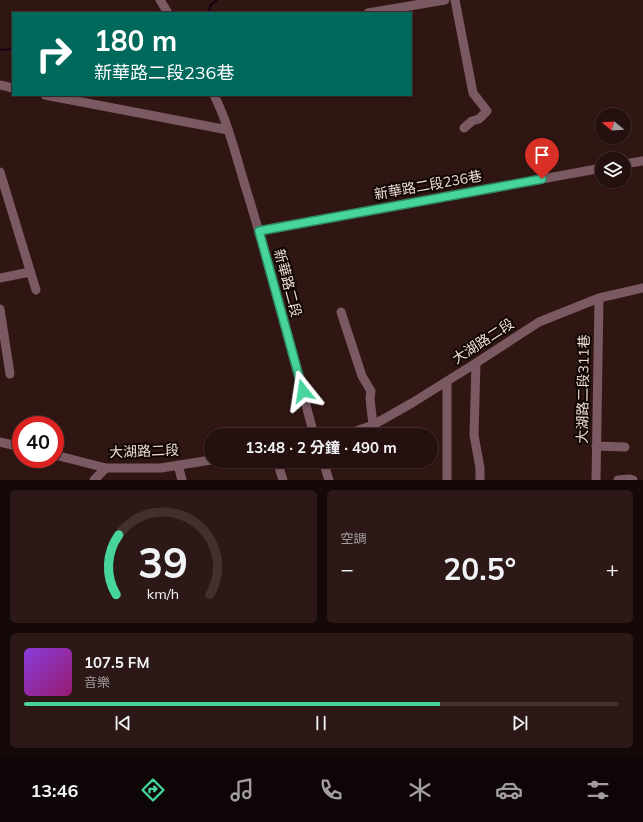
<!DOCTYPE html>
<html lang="zh-TW">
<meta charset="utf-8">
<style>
:root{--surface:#24100e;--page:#2c1917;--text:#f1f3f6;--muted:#a39d9e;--line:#41302e;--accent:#47d49d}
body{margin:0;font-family:Mulish,"Noto Sans TC",sans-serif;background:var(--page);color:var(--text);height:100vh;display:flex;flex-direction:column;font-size:15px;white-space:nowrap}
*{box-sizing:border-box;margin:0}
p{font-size:13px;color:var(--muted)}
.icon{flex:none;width:22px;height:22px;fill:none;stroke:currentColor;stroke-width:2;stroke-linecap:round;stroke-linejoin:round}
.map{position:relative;height:480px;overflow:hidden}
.sheet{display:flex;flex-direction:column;gap:10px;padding:10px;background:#140908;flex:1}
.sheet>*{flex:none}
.hud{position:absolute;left:12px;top:12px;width:400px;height:84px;border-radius:0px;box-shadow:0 1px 3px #0004,0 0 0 1px var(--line);background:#00695c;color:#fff;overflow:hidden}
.needle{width:26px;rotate:288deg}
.controls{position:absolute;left:595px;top:108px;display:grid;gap:8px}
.controls a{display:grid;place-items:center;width:36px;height:36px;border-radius:50%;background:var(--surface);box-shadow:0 1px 3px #0004,0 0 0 1px var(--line);font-size:20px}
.speed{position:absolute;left:12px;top:416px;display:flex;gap:8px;font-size:20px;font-weight:700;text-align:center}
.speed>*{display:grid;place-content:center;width:52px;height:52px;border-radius:50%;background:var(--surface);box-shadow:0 1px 3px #0004,0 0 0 1px var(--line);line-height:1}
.speed .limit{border:6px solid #d22;background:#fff;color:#111}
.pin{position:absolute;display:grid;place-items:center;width:34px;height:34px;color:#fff;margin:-41px -17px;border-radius:50% 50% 50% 0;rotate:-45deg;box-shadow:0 0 4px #0007}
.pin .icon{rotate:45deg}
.me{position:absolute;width:44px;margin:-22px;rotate:345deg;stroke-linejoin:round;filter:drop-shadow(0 0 3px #0008)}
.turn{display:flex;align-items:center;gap:14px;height:84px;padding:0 16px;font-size:18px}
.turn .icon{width:52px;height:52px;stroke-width:2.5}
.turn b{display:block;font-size:28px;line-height:34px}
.big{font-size:30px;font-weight:700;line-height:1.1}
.sheet .widget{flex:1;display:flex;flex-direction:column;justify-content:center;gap:6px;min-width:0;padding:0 14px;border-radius:6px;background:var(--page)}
.sheet .dial{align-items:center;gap:0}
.dial svg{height:104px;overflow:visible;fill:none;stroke:var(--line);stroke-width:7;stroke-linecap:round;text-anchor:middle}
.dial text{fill:var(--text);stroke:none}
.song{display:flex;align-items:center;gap:12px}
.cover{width:48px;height:48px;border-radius:6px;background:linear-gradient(135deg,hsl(270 70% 55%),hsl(320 70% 35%))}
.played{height:4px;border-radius:2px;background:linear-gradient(90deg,var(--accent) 70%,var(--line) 70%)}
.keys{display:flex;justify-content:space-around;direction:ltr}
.heat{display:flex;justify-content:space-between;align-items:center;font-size:22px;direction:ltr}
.sheet .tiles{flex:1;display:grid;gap:10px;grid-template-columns:1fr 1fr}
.widget:last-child{grid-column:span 2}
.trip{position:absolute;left:204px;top:428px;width:234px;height:40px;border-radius:20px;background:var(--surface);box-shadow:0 1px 3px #0004,0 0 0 1px var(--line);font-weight:700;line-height:40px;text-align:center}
.tabs{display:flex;height:64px;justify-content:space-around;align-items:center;background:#0e0606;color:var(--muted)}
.tabs .icon{width:28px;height:28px}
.tabs .selected{color:var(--accent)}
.tabs b{font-size:18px;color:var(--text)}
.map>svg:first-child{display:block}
</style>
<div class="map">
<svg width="643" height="480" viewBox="0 0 643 480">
<rect width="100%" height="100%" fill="#301612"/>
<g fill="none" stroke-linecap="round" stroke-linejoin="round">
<path stroke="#180014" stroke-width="2" d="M209 13 210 6 217 0
M0 50 13 49"/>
<path stroke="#7a5962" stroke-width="9" d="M160 0 168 13
M455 0 473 93 487 111 479 119 472 121 464 128
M368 13 445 0
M0 85 13 88
M45 95 228 130
M214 95C229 125 237 160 247 192 272 272 292 354 314 435
M624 164 643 161
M0 172 36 290
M259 231 602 168
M0 278 30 272
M0 309 10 374
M341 312 362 376 371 391 370 398 373 425
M476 363 474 435 480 468V480
M345 435 373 425 412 403 476 363 539 322 599 298 643 288
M0 442 21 447
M596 446 625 447
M55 455 106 468H161L211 460
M277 461 283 480
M323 461 329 480
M178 465 182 480
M94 480 106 468
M447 480V381
M596 480 599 298
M618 480 630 479 633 480"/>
</g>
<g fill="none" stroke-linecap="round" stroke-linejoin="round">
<g stroke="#2e8a66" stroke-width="10">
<path id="route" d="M303 391 259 231 542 179"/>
</g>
<use href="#route" stroke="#47d49d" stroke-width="7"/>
</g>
<g text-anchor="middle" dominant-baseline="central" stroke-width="4" stroke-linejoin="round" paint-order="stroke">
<g font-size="14" fill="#f0dcd9" stroke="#100604">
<text transform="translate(428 185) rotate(-10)">新華路二段236巷</text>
<text transform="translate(288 283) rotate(75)">新華路二段</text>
<text transform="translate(483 341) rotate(-33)">大湖路二段</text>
<text transform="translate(583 389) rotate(-89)">大湖路二段311巷</text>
<text transform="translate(144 451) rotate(-2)">大湖路二段</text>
</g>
</g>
</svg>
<div class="controls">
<a><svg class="needle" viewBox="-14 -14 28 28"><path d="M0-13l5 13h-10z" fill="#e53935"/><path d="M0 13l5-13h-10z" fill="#a39d9e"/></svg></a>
<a><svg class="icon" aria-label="layers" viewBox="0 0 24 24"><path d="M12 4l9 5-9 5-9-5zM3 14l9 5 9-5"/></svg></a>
</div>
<div class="speed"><div class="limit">40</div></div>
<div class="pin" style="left:542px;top:179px;background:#d93025"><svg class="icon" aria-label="arrive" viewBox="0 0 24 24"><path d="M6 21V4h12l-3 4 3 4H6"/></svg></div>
<svg class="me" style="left:303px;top:391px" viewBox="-20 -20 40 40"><path d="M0-17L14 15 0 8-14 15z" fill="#47d49d" stroke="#fff" stroke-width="4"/></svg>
<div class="trip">13:48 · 2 分鐘 · 490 m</div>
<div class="hud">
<div class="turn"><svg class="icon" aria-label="right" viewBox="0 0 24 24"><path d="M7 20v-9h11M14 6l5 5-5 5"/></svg><div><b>180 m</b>新華路二段236巷</div></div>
</div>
</div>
<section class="sheet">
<div class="tiles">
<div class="widget dial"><svg viewBox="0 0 100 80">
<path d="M14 69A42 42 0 1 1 86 69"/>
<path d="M14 69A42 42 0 0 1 16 23" stroke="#47d49d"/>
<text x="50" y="56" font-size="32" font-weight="700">39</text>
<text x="50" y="72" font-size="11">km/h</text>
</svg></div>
<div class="widget"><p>空調</p>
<div class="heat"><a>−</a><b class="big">20.5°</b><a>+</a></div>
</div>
<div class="widget">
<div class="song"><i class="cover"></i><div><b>107.5 FM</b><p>音樂</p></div></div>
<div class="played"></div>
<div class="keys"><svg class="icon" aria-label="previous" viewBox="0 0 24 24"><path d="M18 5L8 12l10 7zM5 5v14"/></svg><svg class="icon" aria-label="pause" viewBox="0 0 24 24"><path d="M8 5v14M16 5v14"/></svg><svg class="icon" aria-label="next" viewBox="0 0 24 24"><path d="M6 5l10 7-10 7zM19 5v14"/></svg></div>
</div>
</div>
</section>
<nav class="tabs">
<b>13:46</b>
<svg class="icon selected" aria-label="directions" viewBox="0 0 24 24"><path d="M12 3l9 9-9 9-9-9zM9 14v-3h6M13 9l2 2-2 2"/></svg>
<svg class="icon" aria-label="music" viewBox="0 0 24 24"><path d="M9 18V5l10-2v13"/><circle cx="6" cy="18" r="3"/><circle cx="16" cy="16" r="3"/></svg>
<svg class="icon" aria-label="phone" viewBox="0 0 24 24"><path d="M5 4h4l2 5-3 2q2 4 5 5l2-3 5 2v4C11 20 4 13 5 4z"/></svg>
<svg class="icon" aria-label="climate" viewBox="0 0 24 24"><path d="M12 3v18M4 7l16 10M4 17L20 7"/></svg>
<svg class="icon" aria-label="car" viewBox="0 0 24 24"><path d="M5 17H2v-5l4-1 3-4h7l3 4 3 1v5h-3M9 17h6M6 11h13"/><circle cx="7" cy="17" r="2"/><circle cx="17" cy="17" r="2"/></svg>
<svg class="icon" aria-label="filters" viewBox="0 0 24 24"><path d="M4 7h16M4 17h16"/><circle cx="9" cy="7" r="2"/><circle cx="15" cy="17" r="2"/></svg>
</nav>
